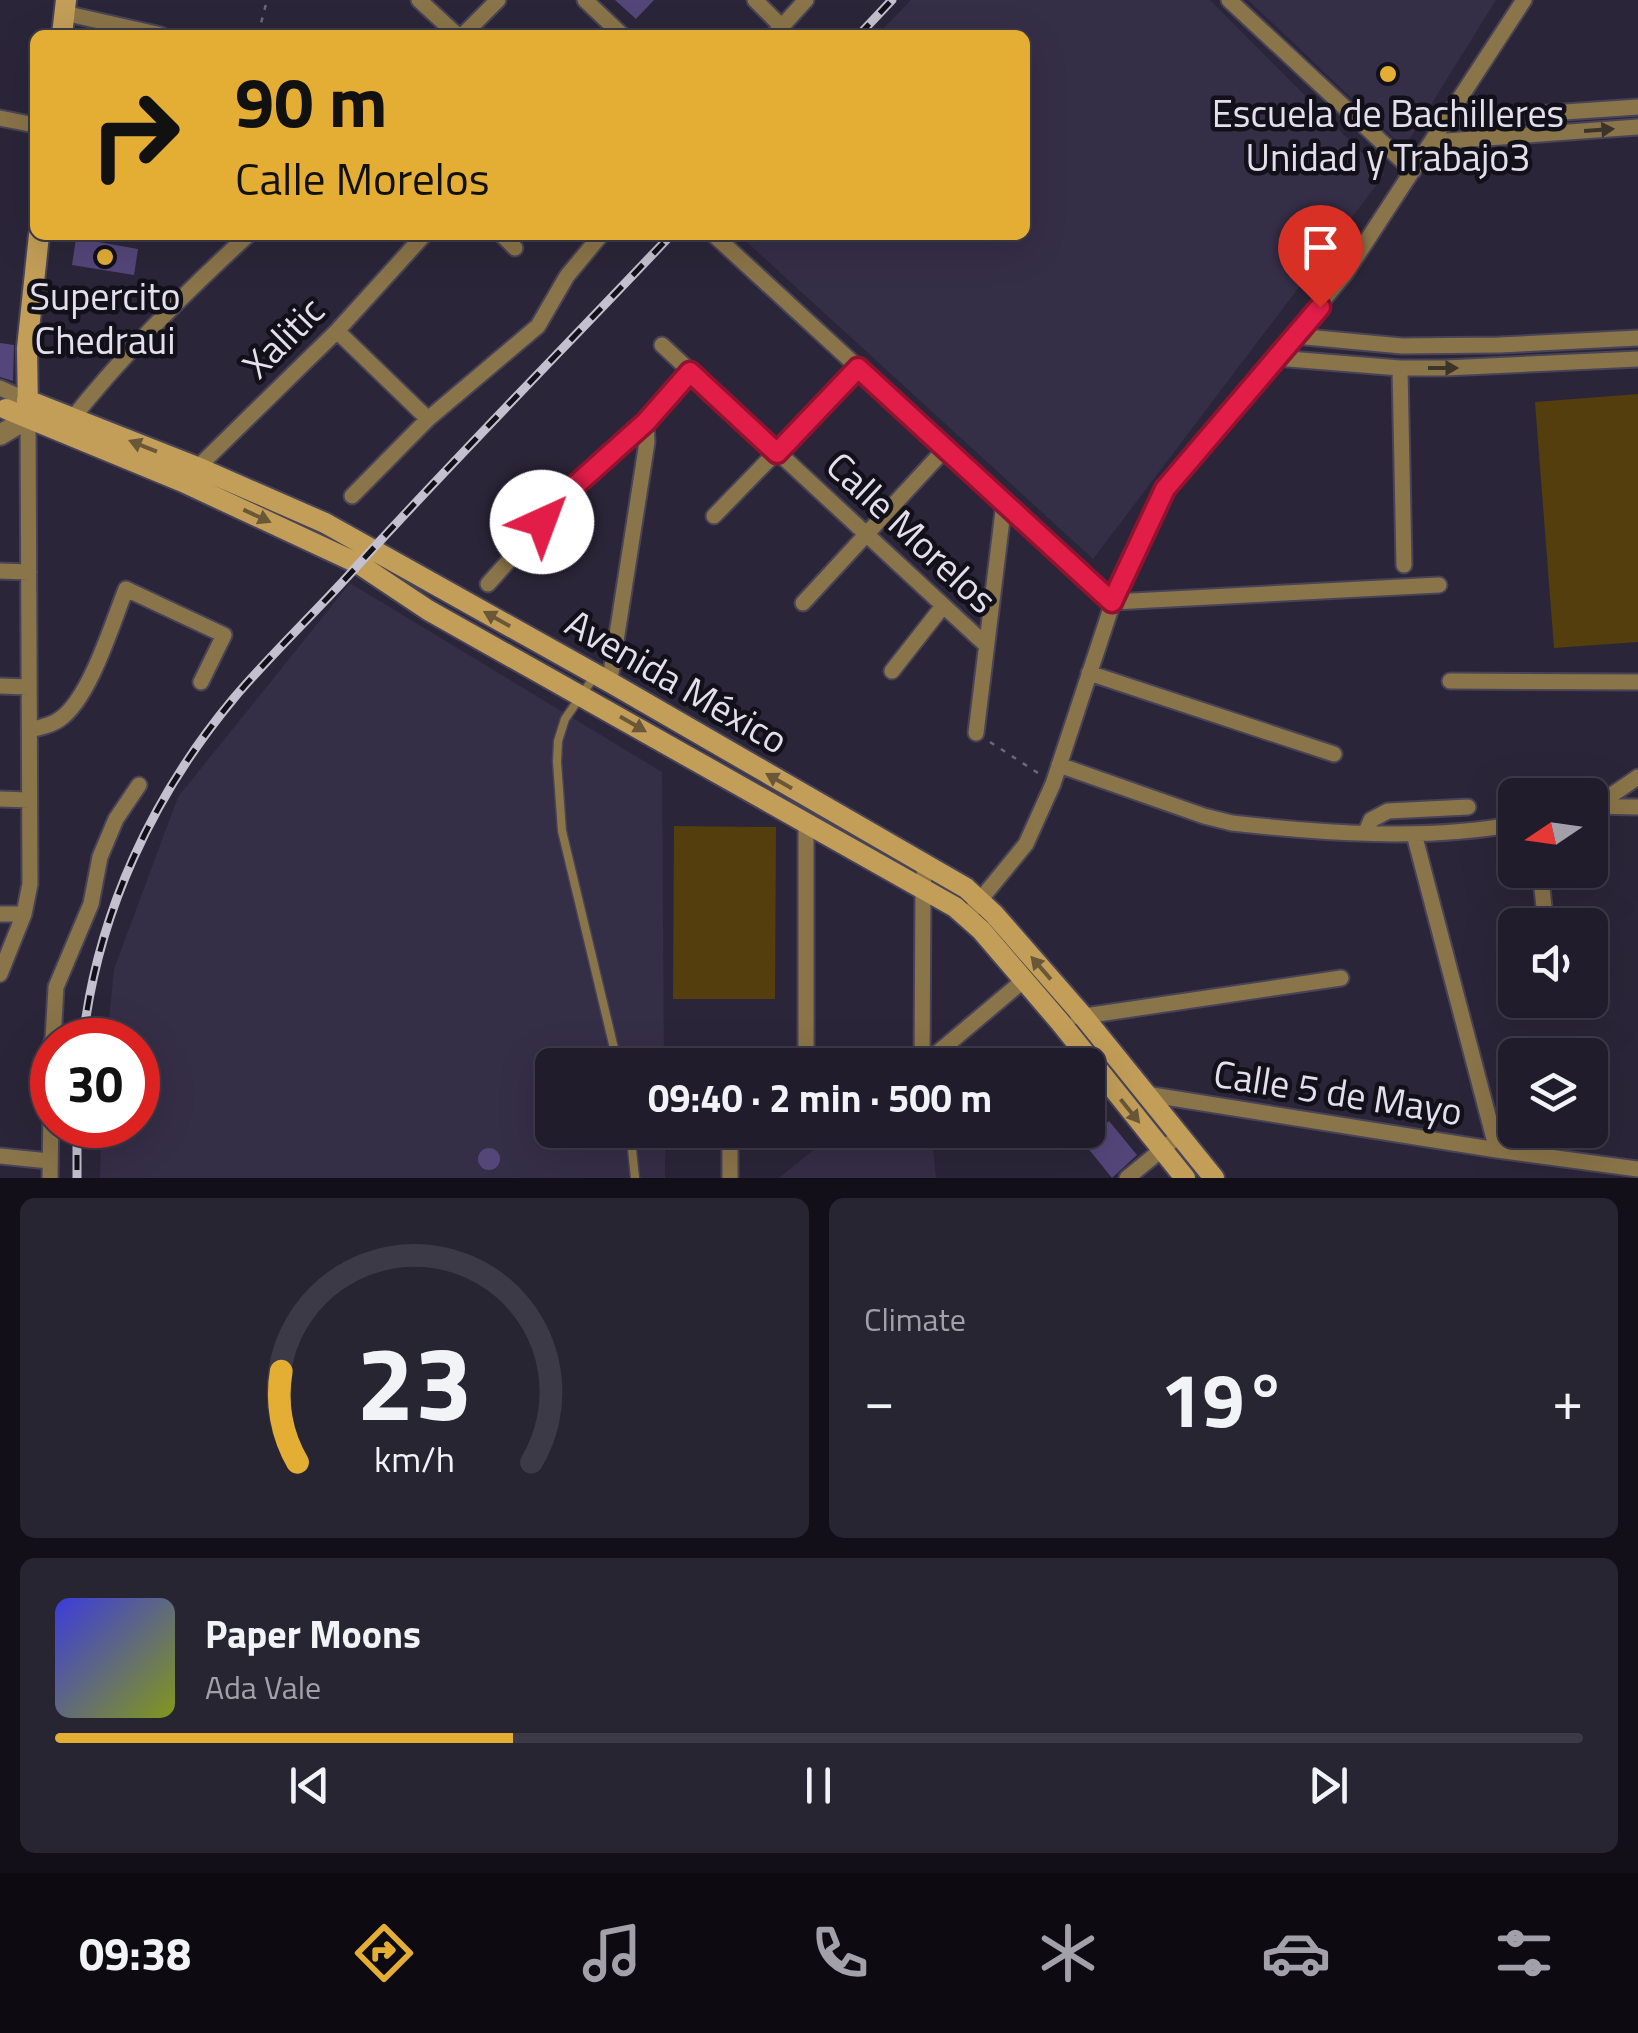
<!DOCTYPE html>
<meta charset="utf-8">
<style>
:root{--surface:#201c2b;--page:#282533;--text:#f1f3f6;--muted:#a2a1a9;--line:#3d3a47;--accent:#e4ae35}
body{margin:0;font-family:"Titillium Web",sans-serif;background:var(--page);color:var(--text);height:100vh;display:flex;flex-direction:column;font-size:38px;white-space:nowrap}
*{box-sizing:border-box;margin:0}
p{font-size:32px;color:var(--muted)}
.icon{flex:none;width:55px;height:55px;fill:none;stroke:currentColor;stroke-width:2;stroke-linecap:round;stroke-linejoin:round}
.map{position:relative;height:1178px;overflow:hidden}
.panel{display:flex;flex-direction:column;gap:20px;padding:20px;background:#120f18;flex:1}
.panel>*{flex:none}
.hud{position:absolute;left:30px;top:30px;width:1000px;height:210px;border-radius:15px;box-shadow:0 10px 40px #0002,0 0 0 2px var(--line);background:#e4ae35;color:#111;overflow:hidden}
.needle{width:65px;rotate:257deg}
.tools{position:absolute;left:1498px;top:778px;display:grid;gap:20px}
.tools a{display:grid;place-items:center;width:110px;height:110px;border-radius:15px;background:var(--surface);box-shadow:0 10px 40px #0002,0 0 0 2px var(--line);font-size:50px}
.speed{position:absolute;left:30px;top:1018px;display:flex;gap:20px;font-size:50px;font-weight:700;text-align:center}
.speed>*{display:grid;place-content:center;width:130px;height:130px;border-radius:50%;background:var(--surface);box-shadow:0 10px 40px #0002,0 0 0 2px var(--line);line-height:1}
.speed .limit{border:15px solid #d22;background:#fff;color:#111}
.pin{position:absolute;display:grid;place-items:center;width:85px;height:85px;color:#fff;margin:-102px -42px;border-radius:50% 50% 50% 0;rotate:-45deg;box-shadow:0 0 10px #0007}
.pin .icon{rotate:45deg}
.me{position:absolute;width:110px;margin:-55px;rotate:43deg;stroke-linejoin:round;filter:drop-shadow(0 0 8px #0008)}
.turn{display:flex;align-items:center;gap:35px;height:210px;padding:0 40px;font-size:45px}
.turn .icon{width:130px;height:130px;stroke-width:2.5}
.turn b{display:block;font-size:70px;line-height:85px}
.big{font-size:75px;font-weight:700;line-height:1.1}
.panel .tile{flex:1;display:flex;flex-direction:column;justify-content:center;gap:15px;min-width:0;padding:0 35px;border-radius:15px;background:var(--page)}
.panel .dial{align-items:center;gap:0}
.dial svg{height:260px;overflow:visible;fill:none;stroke:var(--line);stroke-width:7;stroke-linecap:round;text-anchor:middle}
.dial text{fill:var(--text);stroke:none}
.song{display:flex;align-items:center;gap:30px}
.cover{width:120px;height:120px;border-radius:15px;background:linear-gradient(135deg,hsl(240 70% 55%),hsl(70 70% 35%))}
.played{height:10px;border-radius:5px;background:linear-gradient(90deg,var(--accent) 30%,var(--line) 30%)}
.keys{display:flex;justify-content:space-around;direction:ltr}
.heat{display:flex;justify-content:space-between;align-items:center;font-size:55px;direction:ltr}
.panel .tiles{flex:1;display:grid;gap:20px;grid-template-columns:1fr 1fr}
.tile:last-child{grid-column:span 2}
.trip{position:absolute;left:535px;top:1048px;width:570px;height:100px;border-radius:15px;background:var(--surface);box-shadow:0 10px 40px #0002,0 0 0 2px var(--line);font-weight:700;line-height:100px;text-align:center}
.menu{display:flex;height:160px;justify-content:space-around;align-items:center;background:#0d0b11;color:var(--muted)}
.menu .icon{width:70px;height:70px}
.menu .on{color:var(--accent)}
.menu b{font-size:45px;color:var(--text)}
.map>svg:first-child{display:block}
</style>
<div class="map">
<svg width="1638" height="1178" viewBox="0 0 1638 1178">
<rect width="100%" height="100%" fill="#2b2539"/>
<path fill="#352e47" d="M911 0H1210L1384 175 1093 559 739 235H1025V35H877Z
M1248 0H1496L1404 148Z
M350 583 662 772 664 1065H552V1130H665V1178H100L101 1125H138V1040H107L114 969 178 797Z
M838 1130H931L936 1178H779Z"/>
<path fill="#543e0d" d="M1638 394V642L1554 648 1535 402Z
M674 826 776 827 775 999H673Z"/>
<path fill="#55467a" d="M615 0H654L636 19Z
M76 238 138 249 134 275 72 265Z
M0 343 14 345 13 381 0 377Z
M1109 1121 1137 1155 1112 1178 1083 1142Z
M478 1159a11 11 0 1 1 22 0a11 11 0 1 1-22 0Z"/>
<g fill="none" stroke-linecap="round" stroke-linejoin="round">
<g stroke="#484356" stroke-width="11">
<path id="service" d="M594 677 565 719 558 741 557 762 562 831 618 1065
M630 1130 635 1178"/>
</g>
<g stroke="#484356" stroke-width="19">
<path id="minor" d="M419 0 457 35
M585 0 622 35
M755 0 782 27
M1229 0 1413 171
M64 13 161 35
M463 35 498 0
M774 35 806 0
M0 118 35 125
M1447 120 1638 107
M1432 142 1638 127
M502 235 515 248
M714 235 1113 602 1439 585
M337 331 428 419
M1295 336 1402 346 1499 345 1638 338
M662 345 986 645
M1276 358 1400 368H1445L1638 359
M1400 368 1404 565
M0 388 27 400
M68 424C122 355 184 294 248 235
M193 472 337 331 424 235
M352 496 428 419 538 326 567 276 601 235
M714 516 858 368
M0 571 29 572
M488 584 577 484 646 421 690 372
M803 603 945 449
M892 671 943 606
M611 673 647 442 646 421
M1089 673 1334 754
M1450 681 1638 682
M0 686 29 687
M30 730C40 727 51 726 60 719 90 698 112 624 126 589L224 635 201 682
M976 733 1004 503
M1059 765 1204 816 1232 823C1321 833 1427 841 1515 824
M0 799 29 800
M1597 805 1638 777
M1594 806 1638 807
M1366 832 1371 820 1388 811 1468 807
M1414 834 1497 1150
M1540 870 1546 925
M0 914H24
M967 916 1026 844 1053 784 1113 602 1165 489 1345 274 1524 0
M0 974 24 914 30 884 28 418
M1078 1017 1341 978
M53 1040 56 987 91 904 100 857 116 819 139 785
M806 1065V823
M922 1065 923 887 925 866
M923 1065 1024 980
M1146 1094 1497 1150 1638 1169
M730 1130V1178
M0 1156 49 1161
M50 1178 52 1041
M1127 1178 1170 1143"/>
</g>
<g stroke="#484356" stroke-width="24">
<path id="tertiary" d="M0 435 28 418"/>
</g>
<g stroke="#484356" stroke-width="24">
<path id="secondary" d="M62 35 66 0
M27 400 197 467 325 523 613 684 966 888 994 914 1083 1016 1214 1178
M6 409 183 482 359 564 428 610 955 907 981 930 1060 1022 1185 1178
M28 411 27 348 39 235"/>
</g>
<path stroke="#6c6779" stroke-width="2.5" stroke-dasharray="5 8" stroke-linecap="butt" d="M258 35 267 0
M990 742 1038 773"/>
<use href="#service" stroke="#8a7449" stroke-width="8"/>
<use href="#minor" stroke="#8a7449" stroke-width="15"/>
<use href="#tertiary" stroke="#8a7449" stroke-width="20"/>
<use href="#secondary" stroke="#c29e58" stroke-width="20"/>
<g stroke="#c4c0cf" stroke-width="9">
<path id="rail" d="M859 35 892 0
M83 1040C97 914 153 795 234 698 273 652 318 610 358 565 460 453 567 345 671 235
M77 1125V1178"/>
</g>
<use href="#rail" stroke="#121019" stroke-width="5" stroke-dasharray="15" stroke-linecap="butt"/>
</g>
<defs><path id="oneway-solid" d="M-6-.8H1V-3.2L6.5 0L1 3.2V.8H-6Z" transform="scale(2.5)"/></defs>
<g fill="#3c332a">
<use href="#oneway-solid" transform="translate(1599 130) rotate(-4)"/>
<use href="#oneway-solid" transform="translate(1443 368)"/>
</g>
<g fill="#6a5738">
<use href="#oneway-solid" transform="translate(143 446) rotate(-158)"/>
<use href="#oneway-solid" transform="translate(257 516) rotate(25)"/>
<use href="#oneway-solid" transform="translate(497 619) rotate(-151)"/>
<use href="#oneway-solid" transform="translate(633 724) rotate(30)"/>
<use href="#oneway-solid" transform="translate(779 781) rotate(-150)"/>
<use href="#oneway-solid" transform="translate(1041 968) rotate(-131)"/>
<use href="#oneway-solid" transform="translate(1130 1111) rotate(51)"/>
</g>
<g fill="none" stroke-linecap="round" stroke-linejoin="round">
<g stroke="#92132f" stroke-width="25">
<path id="route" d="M542 522 577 484 646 422 690 372 777 453 858 368 1112 602 1165 489 1320 307"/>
</g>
<use href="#route" stroke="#e11d48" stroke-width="18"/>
</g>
<g fill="#e4ae35" stroke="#121019" stroke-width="4">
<circle cx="1388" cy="74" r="10"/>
<circle cx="105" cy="257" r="10"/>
</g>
<g text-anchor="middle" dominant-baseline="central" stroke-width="9" stroke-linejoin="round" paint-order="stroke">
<g font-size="38" fill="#e3dfed" stroke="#121019">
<text x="1388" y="113">Escuela de Bachilleres<tspan x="1388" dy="44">Unidad y Trabajo3</tspan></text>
<text x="105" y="296">Supercito<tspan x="105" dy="44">Chedraui</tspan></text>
</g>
<g font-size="38" fill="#e3dfed" stroke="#121019">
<text transform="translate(283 337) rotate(-45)">Xalitic</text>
<text transform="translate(912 532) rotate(43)">Calle Morelos</text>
<text transform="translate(677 681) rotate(30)">Avenida México</text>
<text transform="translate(1338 1092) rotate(9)">Calle 5 de Mayo</text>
</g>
</g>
</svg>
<div class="tools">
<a><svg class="needle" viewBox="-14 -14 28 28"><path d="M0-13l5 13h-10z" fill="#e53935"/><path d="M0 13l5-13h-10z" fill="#a2a1a9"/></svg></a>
<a><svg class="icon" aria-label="sound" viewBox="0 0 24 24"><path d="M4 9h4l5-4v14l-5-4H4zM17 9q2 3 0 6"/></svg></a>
<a><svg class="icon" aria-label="layers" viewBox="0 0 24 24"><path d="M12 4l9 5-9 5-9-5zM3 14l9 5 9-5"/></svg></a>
</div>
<div class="speed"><div class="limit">30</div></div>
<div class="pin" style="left:1320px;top:307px;background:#d93025"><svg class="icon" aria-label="arrive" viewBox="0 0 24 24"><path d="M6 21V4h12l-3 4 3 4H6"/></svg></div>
<svg class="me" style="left:542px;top:522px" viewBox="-20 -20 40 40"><circle r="19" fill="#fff"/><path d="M0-13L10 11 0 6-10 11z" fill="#e11d48"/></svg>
<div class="trip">09:40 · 2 min · 500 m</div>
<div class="hud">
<div class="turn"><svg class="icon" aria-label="right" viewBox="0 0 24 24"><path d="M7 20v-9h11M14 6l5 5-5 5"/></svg><div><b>90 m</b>Calle Morelos</div></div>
</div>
</div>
<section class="panel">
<div class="tiles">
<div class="tile dial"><svg viewBox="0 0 100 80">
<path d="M14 69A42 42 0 1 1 86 69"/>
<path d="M14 69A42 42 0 0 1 9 41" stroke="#e4ae35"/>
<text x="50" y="56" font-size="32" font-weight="700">23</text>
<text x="50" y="72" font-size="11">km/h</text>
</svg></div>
<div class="tile"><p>Climate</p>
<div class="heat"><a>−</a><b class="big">19°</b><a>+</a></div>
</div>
<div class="tile">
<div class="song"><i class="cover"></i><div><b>Paper Moons</b><p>Ada Vale</p></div></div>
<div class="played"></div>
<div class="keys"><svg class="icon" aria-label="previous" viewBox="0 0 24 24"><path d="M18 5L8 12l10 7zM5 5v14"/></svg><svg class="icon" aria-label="pause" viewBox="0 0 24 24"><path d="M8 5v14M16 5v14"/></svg><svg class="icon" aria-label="next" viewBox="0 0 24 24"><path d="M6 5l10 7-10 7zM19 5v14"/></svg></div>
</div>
</div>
</section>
<nav class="menu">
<b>09:38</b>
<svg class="icon on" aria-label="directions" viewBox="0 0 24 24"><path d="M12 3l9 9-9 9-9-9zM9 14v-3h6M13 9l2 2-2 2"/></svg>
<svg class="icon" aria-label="music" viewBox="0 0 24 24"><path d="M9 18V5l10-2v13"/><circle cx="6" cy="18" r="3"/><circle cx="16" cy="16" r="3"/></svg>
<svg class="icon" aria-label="phone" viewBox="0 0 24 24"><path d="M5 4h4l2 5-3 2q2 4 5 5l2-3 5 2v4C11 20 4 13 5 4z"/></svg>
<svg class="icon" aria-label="climate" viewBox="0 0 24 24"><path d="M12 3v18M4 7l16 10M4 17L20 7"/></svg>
<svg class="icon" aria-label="car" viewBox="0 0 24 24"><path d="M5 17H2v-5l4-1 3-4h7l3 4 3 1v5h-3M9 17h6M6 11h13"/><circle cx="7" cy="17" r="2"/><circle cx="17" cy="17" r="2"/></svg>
<svg class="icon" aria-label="filters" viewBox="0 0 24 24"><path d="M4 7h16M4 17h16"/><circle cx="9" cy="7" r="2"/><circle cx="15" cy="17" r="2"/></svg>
</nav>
